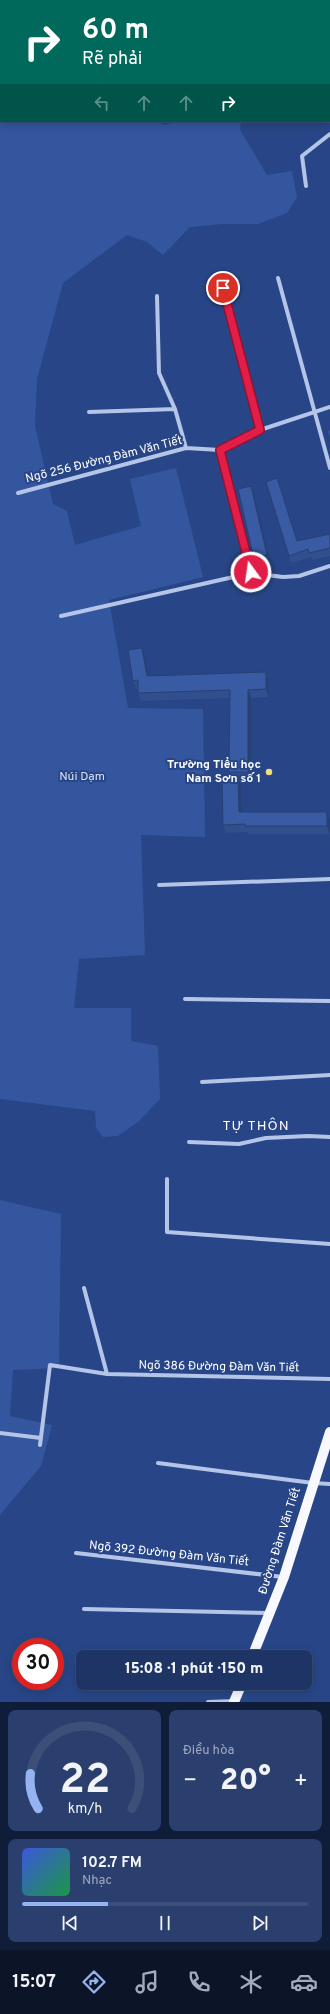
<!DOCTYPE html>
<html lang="vi">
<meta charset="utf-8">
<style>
:root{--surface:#1e3465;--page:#2b3f6e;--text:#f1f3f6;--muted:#a1aabf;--line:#3c4f79;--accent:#95b2f1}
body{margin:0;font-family:Overpass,sans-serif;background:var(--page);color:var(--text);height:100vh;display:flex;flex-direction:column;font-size:15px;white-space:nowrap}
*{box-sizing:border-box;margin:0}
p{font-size:13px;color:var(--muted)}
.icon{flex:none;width:22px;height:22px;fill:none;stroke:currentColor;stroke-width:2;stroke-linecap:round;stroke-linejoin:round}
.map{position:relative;height:1702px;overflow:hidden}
.drawer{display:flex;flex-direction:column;gap:8px;padding:8px;background:#101d38;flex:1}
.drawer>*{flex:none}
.guide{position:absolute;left:0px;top:0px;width:330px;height:122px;box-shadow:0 2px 10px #0003,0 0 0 1px var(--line);background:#00695c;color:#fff;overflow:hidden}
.speed{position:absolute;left:12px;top:1638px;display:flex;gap:8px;font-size:20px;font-weight:700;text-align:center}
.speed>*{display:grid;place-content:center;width:52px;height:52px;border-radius:50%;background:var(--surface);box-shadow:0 2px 10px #0003,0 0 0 1px var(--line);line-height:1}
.speed .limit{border:6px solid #d22;background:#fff;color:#111}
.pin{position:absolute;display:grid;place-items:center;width:34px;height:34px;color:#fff;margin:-17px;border:2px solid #fff;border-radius:50%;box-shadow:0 1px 4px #0007}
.me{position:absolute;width:44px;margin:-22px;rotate:346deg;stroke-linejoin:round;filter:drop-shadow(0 0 3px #0008)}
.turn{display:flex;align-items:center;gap:14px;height:84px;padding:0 16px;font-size:18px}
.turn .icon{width:52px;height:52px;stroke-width:2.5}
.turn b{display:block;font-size:28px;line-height:34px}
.lanes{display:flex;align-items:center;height:38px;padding:0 16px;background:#0003;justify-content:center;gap:20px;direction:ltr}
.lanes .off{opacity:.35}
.big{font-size:30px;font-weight:800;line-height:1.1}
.drawer .tile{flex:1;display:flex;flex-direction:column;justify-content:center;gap:6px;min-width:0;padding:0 14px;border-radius:8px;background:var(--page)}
.drawer .dial{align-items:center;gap:0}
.dial svg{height:104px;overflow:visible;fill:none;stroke:var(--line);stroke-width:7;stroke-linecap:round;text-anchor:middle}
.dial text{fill:var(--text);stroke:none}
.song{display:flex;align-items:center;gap:12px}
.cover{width:48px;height:48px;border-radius:6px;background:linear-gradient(135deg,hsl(230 70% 55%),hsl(140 70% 35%))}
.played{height:4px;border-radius:2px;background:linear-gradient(90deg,var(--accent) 30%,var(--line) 30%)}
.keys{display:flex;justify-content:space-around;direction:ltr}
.heat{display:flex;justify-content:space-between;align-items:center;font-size:22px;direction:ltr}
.drawer .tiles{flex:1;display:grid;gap:8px;grid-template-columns:1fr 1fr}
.tile:last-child{grid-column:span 2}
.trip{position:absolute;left:76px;top:1650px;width:236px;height:40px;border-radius:8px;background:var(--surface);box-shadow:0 2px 10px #0003,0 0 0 1px var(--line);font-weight:800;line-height:40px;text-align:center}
.tabs{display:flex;height:64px;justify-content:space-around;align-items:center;background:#0c1528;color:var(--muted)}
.tabs .icon{width:28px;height:28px}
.tabs .current{color:var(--accent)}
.tabs b{font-size:18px;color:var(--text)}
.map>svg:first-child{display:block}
</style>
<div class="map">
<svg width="330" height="1702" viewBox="0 0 330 1702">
<rect width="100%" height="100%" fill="#284687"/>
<path fill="#33569f" d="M0 18 1 121H161L163 125 181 121H241L240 130 267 175 292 171 297 197 287 213 258 224H222L190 227 163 255 147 242 127 235 63 283 37 379 35 426 53 504 67 511 75 545 141 526 130 479 176 468 203 577 109 600 128 708 203 709 205 837 141 835 145 955 79 959 74 1008H131V1041L158 1046 160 1099 139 1121 118 1136 103 1137 96 1128 95 1111 0 1099Z
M0 1200 61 1214 59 1368 13 1370 10 1416 52 1425 41 1466 0 1515Z"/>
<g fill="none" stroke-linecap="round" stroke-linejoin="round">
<path stroke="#b5c5e8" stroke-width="3" d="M205 1 206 0"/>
<path stroke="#b5c5e8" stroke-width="4" d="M306 186 302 156 330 134
M278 278 330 468
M223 288 260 430
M157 296 159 373 175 409 186 448
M89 412 175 409
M220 450 251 573
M18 493 186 448 220 450 260 430 330 407
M61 616 251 573 283 577 299 576 330 566
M159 885 330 879
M185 999 330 1001
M202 1082 330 1075
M189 1142 239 1144 266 1138 308 1136 330 1137
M167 1179V1232L330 1244
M84 1288 107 1374
M0 1433 41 1438
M40 1445 50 1365 107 1374 330 1379
M158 1463 313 1483 330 1484
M76 1553 283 1577
M84 1609 269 1613
M208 1702 235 1701"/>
<path stroke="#f7f9fe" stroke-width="10" d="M252 1657 284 1577 330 1432
M234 1702 242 1683"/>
</g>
<path fill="#314e8d" d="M280 485 297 541 330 534V556L312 560 311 557 291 563 289 556Z
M254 494 270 563 256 566 254 559Z
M145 655 148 676 268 680 269 697 251 698V780H238L241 786V812H327L330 834H248L247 832 226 833 223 825 232 778 229 772 230 698 141 701 138 693V689H136L133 681Z"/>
<path fill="#284073" d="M251 486 254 494 270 563 267 555Z
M142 648 145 655 150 684 147 676Z
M266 672 268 680 269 697 266 689Z
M248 690 251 698V780L248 772Z
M238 778 241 786V820L239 812Z
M327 812 330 820V834L327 826Z"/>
<path fill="#395ba4" stroke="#284073" d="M327 430H330V441Z
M277 478 297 541 330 534V548L309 553 308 549 289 556 266 482Z
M251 486 267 555 254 559 238 489Z
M142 648 147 676 266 672V689L248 690V772H229L230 690 138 693V680L133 681 128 650Z
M222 778H238L239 812H327V826H245V824L223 825Z"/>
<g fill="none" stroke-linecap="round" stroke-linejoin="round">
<g stroke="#92132f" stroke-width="10">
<path id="route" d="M223 288 260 430 220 450 251 572"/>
</g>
<use href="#route" stroke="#e11d48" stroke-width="7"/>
</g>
<circle fill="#f0dd7b" stroke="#284687" stroke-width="1.5" cx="269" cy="772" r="4"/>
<g text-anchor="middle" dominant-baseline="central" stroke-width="4" stroke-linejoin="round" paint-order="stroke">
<g font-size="12" fill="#fff" stroke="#284687">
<text transform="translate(104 460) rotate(-14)">Ngõ 256 Đường Đàm Văn Tiết</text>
<text transform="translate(219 1367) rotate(1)">Ngõ 386 Đường Đàm Văn Tiết</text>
<text transform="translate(280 1541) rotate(-72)">Đường Đàm Văn Tiết</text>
<text transform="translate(169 1554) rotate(6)">Ngõ 392 Đường Đàm Văn Tiết</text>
</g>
<g font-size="12" font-weight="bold" fill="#fff" stroke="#284687" text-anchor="end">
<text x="261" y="765">Trường Tiểu học<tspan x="261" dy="14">Nam Sơn số 1</tspan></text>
</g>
<g font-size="12" fill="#d8e2f7" stroke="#284687">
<text x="82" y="777">Núi Dạm</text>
</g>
<g font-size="14" letter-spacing="1" fill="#fff" stroke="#284687">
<text x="256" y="1126">TỰ THÔN</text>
</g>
</g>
</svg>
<div class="speed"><div class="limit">30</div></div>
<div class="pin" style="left:223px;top:288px;background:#d93025"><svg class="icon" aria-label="arrive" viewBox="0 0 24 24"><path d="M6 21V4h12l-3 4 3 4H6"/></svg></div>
<svg class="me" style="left:251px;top:572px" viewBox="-20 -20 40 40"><circle r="17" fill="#e11d48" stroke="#fff" stroke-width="3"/><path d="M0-11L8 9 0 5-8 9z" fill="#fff"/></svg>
<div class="trip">15:08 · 1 phút · 150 m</div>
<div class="guide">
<div class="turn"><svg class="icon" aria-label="right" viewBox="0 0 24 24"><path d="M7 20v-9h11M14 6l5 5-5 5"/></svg><div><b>60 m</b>Rẽ phải</div></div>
<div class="lanes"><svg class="icon off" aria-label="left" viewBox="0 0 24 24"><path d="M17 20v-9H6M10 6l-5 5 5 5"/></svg><svg class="icon off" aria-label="ahead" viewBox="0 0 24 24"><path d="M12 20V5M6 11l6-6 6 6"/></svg><svg class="icon off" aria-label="ahead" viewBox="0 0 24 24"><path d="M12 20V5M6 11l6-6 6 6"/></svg><svg class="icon" aria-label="right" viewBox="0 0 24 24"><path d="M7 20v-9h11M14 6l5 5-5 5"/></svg></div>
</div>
</div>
<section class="drawer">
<div class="tiles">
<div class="tile dial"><svg viewBox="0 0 100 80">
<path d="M14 69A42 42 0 1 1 86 69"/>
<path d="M14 69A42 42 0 0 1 8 42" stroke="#95b2f1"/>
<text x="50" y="56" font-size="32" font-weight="700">22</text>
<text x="50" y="72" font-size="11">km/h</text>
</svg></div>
<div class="tile"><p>Điều hòa</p>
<div class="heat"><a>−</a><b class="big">20°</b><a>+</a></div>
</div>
<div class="tile">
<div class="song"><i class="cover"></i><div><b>102.7 FM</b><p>Nhạc</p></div></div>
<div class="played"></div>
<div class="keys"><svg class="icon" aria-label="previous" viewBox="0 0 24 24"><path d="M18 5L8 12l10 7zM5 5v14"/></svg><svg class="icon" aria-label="pause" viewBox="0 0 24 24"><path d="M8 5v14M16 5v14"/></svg><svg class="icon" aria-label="next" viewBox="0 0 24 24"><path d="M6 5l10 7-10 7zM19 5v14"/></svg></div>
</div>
</div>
</section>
<nav class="tabs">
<b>15:07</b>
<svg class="icon current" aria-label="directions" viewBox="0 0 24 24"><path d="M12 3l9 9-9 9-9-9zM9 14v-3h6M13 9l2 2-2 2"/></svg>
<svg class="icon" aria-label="music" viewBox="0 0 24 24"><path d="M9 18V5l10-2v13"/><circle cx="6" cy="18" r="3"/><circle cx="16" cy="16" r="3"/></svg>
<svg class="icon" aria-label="phone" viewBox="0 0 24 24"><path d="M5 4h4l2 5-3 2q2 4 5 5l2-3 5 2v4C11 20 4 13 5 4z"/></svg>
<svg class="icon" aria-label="climate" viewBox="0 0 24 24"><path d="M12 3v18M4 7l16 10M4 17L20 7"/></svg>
<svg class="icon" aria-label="car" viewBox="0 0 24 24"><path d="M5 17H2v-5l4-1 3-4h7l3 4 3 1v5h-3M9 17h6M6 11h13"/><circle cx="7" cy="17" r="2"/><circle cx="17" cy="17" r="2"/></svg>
</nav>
